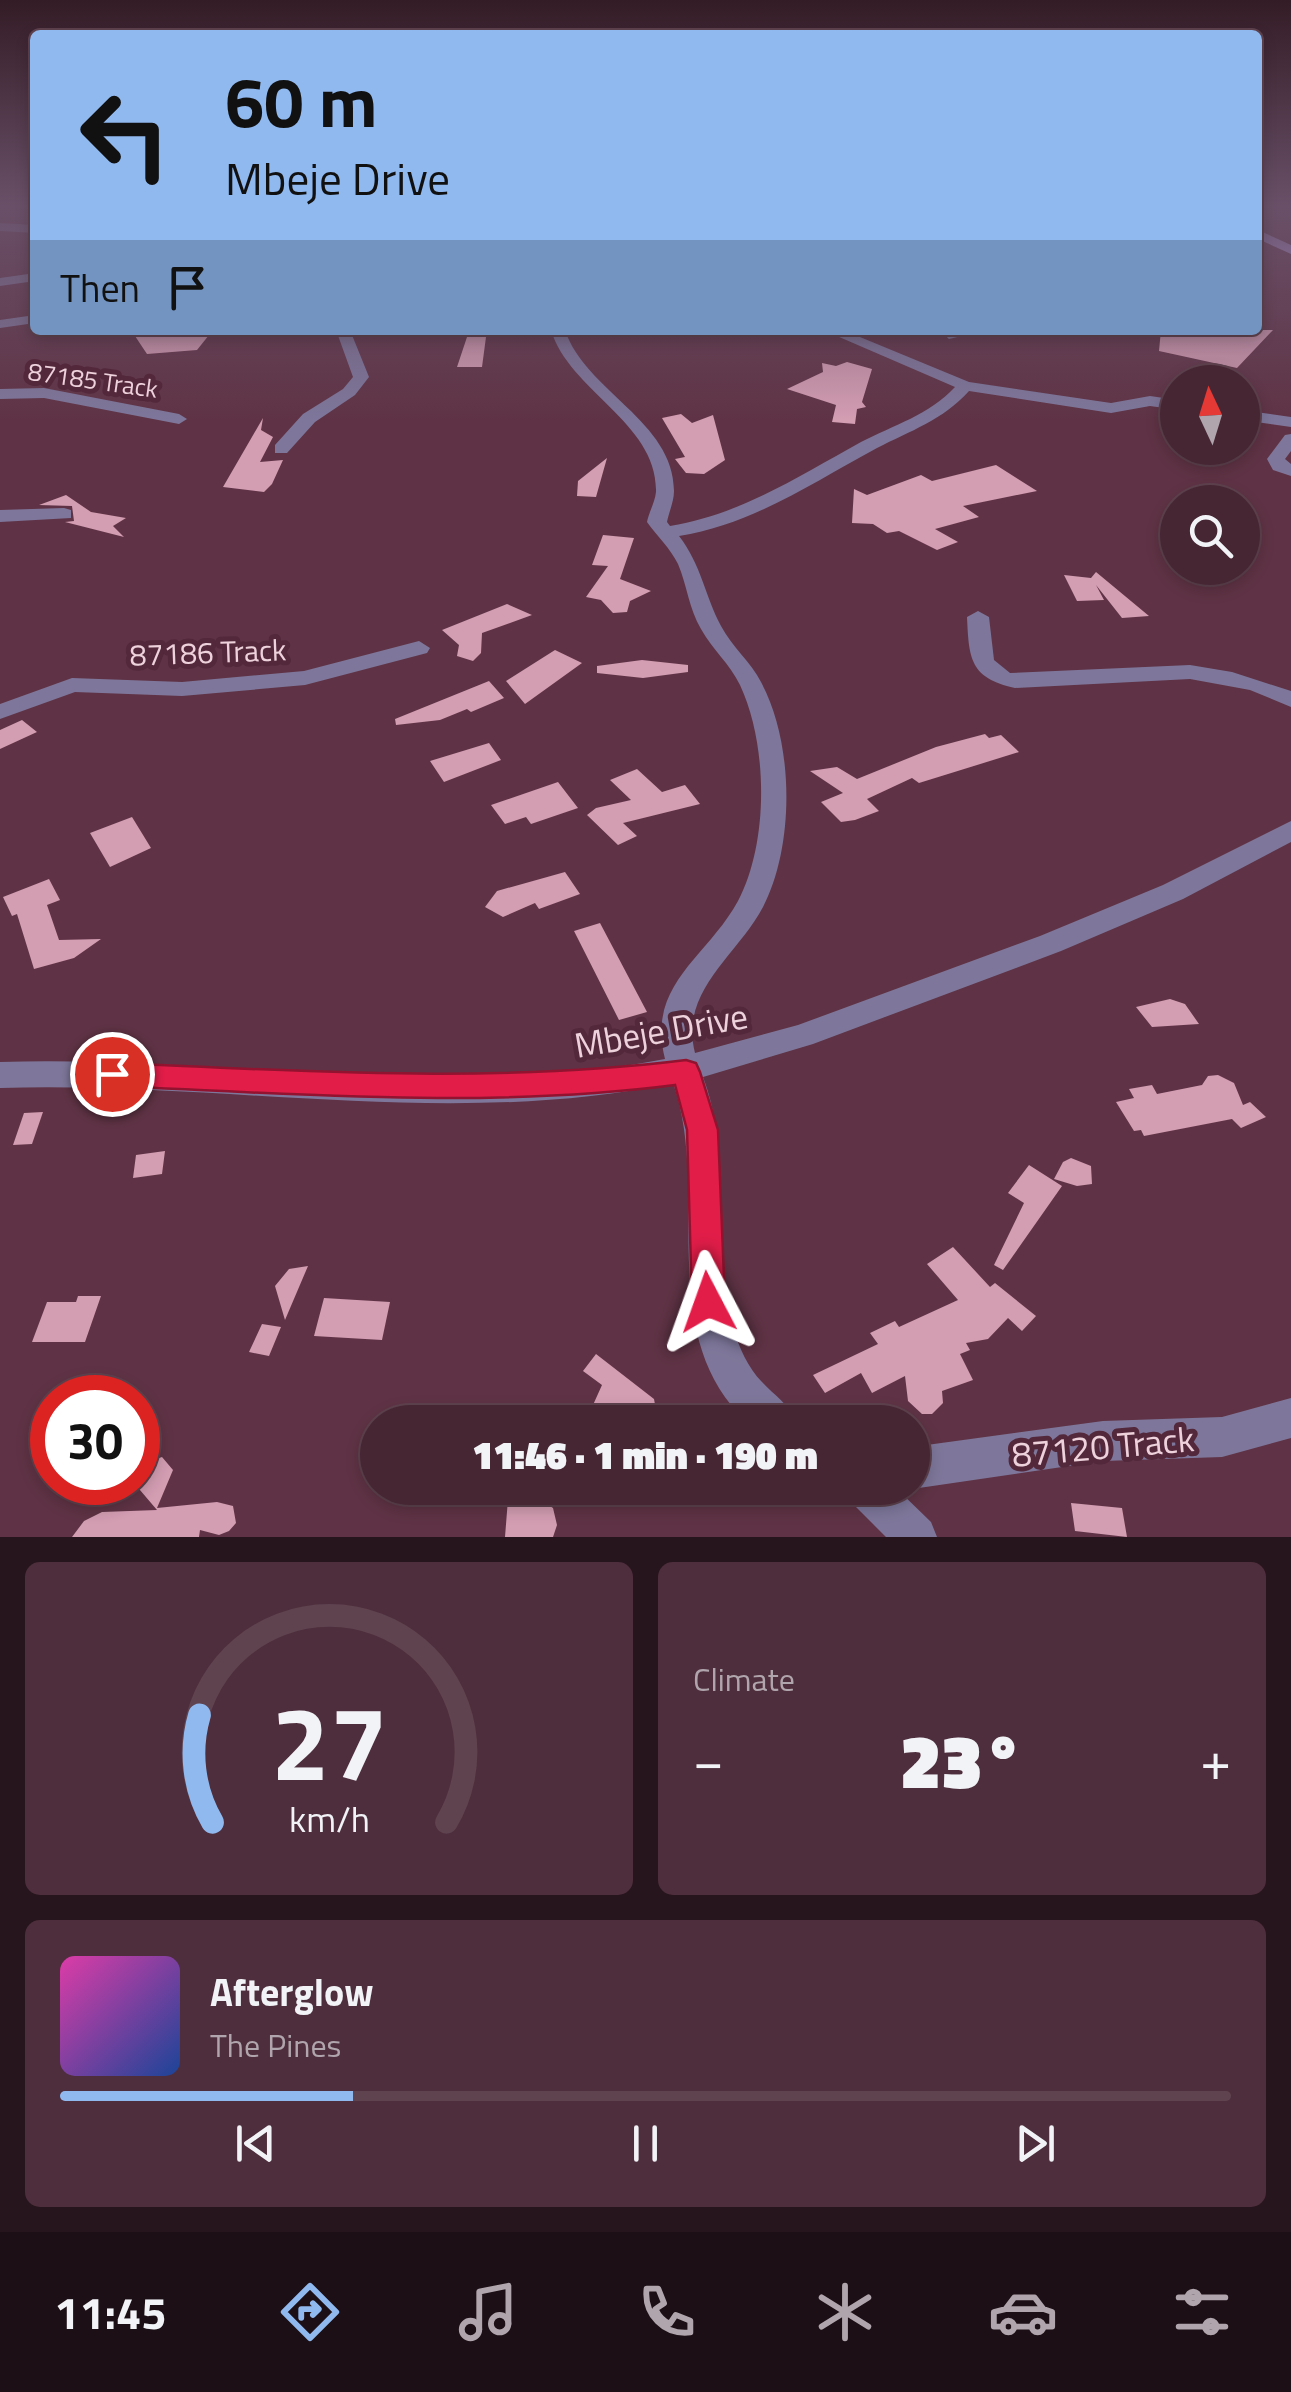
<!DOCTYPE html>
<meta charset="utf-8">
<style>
:root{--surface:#472634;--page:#4e2e3c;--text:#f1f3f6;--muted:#b0a5ac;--line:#5f434f;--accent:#90b9f0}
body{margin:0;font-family:"Titillium Web",sans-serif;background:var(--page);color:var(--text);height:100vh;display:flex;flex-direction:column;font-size:38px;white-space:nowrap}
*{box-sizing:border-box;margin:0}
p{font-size:32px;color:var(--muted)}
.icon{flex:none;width:55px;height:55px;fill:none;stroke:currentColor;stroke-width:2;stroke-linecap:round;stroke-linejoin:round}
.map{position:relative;height:1537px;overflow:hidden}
.sheet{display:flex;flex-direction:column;gap:25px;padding:25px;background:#27151d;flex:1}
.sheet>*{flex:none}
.hud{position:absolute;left:30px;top:30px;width:1232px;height:305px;border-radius:10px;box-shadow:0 5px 15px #0003,0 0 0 2px var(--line);background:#90b9f0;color:#111;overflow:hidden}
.needle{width:65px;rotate:356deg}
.fabs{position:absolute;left:1160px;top:365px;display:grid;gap:20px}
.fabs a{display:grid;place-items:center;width:100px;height:100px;border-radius:50%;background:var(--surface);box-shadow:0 5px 15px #0003,0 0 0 2px var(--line);font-size:50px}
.speed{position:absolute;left:30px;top:1375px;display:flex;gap:20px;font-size:50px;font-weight:700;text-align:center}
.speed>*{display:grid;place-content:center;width:130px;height:130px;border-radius:50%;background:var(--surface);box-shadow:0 5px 15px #0003,0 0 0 2px var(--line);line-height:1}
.speed .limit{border:15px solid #d22;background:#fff;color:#111}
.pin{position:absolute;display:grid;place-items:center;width:85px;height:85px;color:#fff;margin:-42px;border:5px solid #fff;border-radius:50%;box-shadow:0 2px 10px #0007}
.me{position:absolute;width:110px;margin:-55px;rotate:356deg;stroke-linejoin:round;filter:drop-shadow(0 0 8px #0008)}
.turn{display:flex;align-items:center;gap:35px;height:210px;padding:0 30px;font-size:45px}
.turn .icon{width:130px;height:130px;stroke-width:2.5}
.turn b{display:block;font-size:70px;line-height:85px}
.then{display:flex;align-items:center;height:95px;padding:0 30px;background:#0003;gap:20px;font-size:38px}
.big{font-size:75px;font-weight:800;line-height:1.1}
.sheet .tile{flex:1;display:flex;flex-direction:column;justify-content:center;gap:15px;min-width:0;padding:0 35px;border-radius:15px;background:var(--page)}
.sheet .dial{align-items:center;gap:0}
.dial svg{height:260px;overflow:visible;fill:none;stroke:var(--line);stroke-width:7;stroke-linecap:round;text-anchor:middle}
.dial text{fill:var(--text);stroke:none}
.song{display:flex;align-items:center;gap:30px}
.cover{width:120px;height:120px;border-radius:15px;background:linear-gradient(135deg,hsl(320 70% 55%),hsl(220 70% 35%))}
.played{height:10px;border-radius:5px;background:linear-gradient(90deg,var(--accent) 25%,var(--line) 25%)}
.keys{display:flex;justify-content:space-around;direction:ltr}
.heat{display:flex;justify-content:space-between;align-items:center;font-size:55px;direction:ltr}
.sheet .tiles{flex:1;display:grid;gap:25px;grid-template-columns:1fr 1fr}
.tile:last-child{grid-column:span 2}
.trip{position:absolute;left:360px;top:1405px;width:570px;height:100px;border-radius:50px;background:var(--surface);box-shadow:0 5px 15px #0003,0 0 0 2px var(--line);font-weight:800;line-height:100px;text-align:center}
.tab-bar{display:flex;height:160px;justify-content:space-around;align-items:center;background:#1c0f15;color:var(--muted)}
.tab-bar .icon{width:70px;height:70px}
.tab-bar .active{color:var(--accent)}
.tab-bar b{font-size:45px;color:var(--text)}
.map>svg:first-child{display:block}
</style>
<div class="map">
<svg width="1291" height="1537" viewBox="0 0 1291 1537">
<rect width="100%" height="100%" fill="#5f3345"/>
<path fill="#d39db2" d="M131 330H213L197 350 147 354Z
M1161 330H1273L1237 368 1159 351Z
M467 337H486L482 367H457Z
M847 362 872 369 862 402 866 407 857 409 855 424 832 422 836 405 787 389 823 372 822 363 836 366Z
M681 414 692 423 713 415 725 460 704 474 686 473 675 459 685 457 662 418Z
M263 418 261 430 273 437 260 462 283 460 272 484 264 492 223 487Z
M607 458 596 497 577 496 578 481Z
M996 465 1037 491 963 506 979 517 935 529 958 542 937 550 899 531 887 533 873 524 852 523 854 489 867 495 921 475 932 481Z
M66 495 91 512 126 518 113 526 124 537 65 522 74 521 72 506 39 505Z
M603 535 634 538 620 579 651 591 630 601 627 612 613 613 601 600 586 597 608 566 592 565Z
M1096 572 1149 616 1122 618 1096 585 1104 600 1077 601 1064 575 1091 578Z
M507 604 532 615 482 633 481 653 473 661 457 656 459 645 442 630Z
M555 650 582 663 525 704 506 681Z
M642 660 688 665V672L643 678 597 673V666Z
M489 681 504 698 471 712 467 709 440 720 396 725 395 719Z
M22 720 37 732 0 749V730Z
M985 734 989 738 1001 735 1019 752 919 783 912 778 867 799 879 811 855 820 841 822 821 802 843 793 810 771 837 767 857 779 936 747Z
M489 743 501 760 444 782 430 761Z
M637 769 662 792 685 785 700 804 623 823 637 836 618 845 587 815 596 808 631 800 610 780Z
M558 782 578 808 531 824 526 817 505 824 491 805Z
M132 817 151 848 110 867 90 833Z
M565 872 580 894 539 909 535 903 503 917 485 907 497 891Z
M49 879 60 900 47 905 59 940 101 939 74 958 34 969 17 914 12 916 3 897Z
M600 923 647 1012 619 1020 574 931Z
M1170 999 1185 1004 1199 1024 1152 1027 1136 1007Z
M1218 1075 1234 1083 1243 1105 1250 1102 1266 1117 1241 1128 1232 1119 1144 1136 1141 1130 1134 1131 1116 1102 1134 1098 1129 1089 1152 1085 1157 1094 1202 1085 1208 1076Z
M43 1112 32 1144 13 1145 24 1113Z
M165 1151 162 1174 133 1178 136 1155Z
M1071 1158 1091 1166 1092 1184 1077 1186 1054 1179 1063 1162Z
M1029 1165 1062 1186 1003 1270 994 1265 1024 1203 1008 1193Z
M953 1247 990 1287 995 1283 1036 1316 1022 1331 1008 1318 988 1339 966 1343 970 1350 960 1354 973 1380 942 1391 943 1403 932 1414H922L908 1401 905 1376 872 1393 861 1373 825 1393 813 1375 878 1344 870 1333 895 1321 899 1327 958 1300 927 1264Z
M308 1266 285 1320 275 1286 289 1269Z
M78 1296H101L85 1342H32L47 1302H76Z
M324 1298 390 1302 382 1340 314 1336Z
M262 1324 281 1327 269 1356 249 1352Z
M596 1354 654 1399 656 1410 648 1422H630L620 1414 601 1419 595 1413 593 1405 602 1385 583 1371Z
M162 1457 173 1470 157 1508 217 1502 233 1506 236 1523 229 1531 219 1535 200 1530 199 1537H72L84 1521 102 1512 157 1510 134 1483 142 1464Z
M533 1495 553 1508 557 1525 553 1537H505L508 1499Z
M1071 1503 1122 1508 1127 1537 1075 1531Z"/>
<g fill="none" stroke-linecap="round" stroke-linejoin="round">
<path fill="#7e779b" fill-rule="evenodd" d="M0 223 35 225V233L0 231Z
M35 273V281L0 286V278Z
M35 315V323L0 328V320Z
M336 330H350L369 377 355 395 315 422 287 453H275V445L303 414 343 389 353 377Z
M551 330H565C585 391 674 421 674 491 674 501 669 512 667 522L670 526C742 514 799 476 861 442 894 425 929 415 955 387L823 330H843L969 382 1111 403 1150 396 1178 400V410L1150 406 1111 413 969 391C943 420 910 431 877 448 812 483 753 524 679 536 701 564 705 596 721 626 732 647 751 662 761 682 794 743 795 845 763 907 737 956 679 991 695 1053L798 1025 1040 936 1163 885 1291 821V842L1183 899 1061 951 813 1044 703 1077C734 1159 710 1245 733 1328 739 1347 748 1368 762 1382 775 1396 789 1404 796 1422H747C652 1333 712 1193 673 1083 452 1129 223 1081 0 1088V1062C219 1055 449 1102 665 1059 646 984 707 958 738 901 769 842 768 745 740 685 730 664 712 649 701 629 689 609 687 585 678 564 670 548 657 536 647 522 649 512 655 502 656 492 658 423 569 391 551 330Z
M939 330H956L962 336 949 339Z
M44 388 179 414 187 419 179 424 44 398 0 399V389Z
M1242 410 1291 417V427L1242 420Z
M1291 434V451L1285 459 1291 464V476L1273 470 1267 459 1285 435Z
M64 508 71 510V518L0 522V510Z
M978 611 989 617 994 660 1010 673 1190 665 1232 672 1291 691V707L1250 690 1190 679 1015 688C970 678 969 659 967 617Z
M419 641 430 648 427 653 305 685 182 696 75 692 0 719V704L72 678 182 682 304 671Z
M1291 1398V1438L1222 1457 1103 1461 912 1489 910 1488 912 1447 1103 1421 1222 1417Z
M846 1488H896L931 1522 937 1537H886L852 1503Z"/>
<path fill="#b8a7f1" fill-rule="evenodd" d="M1258 230 1291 245V254L1258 239Z"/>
</g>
<linearGradient id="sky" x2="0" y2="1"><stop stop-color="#341c26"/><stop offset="0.49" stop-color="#695068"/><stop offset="1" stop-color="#695068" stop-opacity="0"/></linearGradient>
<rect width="1291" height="420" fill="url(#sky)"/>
<path fill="#e11d48" stroke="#92132f" stroke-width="2.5" d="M686 1060 696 1063 700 1072 718 1130 725 1302 720 1313 708 1317 697 1313 692 1302 687 1130 675 1085C488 1109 301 1094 112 1086L102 1083 98 1074 102 1066 112 1063C305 1071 494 1084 686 1060Z"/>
<g text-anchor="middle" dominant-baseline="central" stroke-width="10" stroke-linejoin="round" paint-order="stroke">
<g font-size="25" fill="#edd1db" stroke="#53283b">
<text transform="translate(93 380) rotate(8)">87185 Track</text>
</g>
<g font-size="30" fill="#edd1db" stroke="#53283b">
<text transform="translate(208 652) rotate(-2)">87186 Track</text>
</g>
<g font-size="35" fill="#edd1db" stroke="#53283b">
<text transform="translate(661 1030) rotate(-10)">Mbeje Drive</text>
<text transform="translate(1103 1446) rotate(-5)">87120 Track</text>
</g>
</g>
</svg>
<div class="fabs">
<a><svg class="needle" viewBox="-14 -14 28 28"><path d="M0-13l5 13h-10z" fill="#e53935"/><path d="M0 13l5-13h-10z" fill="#b0a5ac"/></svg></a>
<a><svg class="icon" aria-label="search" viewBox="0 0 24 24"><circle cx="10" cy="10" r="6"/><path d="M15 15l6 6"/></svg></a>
</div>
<div class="speed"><div class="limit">30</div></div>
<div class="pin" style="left:112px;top:1074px;background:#d93025"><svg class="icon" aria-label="arrive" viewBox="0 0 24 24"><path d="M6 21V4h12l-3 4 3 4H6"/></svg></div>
<svg class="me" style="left:708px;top:1302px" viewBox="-20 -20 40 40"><path d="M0-17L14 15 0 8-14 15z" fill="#e11d48" stroke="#fff" stroke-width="4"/></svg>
<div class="trip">11:46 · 1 min · 190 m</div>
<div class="hud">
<div class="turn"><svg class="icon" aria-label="left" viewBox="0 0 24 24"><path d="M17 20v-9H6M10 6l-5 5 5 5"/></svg><div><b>60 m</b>Mbeje Drive</div></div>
<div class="then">Then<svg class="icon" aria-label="arrive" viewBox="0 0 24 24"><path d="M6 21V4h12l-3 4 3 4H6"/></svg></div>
</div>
</div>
<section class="sheet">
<div class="tiles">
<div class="tile dial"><svg viewBox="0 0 100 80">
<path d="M14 69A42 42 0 1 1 86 69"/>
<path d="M14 69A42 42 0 0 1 10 36" stroke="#90b9f0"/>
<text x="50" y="56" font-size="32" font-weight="700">27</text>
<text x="50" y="72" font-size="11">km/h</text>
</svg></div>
<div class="tile"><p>Climate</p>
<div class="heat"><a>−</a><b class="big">23°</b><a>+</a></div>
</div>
<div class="tile">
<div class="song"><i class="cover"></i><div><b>Afterglow</b><p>The Pines</p></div></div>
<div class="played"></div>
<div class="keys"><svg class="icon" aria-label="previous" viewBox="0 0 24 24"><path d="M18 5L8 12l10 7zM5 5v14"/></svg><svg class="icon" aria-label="pause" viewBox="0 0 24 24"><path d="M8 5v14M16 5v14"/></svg><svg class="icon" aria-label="next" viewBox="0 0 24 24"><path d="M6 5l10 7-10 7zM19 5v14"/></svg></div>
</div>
</div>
</section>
<nav class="tab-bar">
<b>11:45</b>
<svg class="icon active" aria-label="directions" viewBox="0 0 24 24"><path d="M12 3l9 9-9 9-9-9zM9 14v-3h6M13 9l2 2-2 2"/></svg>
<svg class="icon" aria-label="music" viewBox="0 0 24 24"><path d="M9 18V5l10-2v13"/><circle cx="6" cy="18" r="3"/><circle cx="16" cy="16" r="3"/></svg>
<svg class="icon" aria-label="phone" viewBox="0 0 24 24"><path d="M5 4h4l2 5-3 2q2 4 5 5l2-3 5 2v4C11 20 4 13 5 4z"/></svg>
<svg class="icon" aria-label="climate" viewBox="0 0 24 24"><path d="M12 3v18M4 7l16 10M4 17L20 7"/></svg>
<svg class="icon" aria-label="car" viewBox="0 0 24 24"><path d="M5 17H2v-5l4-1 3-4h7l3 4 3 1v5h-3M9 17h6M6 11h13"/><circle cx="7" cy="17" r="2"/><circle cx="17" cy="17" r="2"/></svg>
<svg class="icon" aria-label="filters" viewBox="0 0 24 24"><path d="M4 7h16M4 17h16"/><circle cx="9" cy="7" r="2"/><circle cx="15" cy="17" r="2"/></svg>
</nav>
